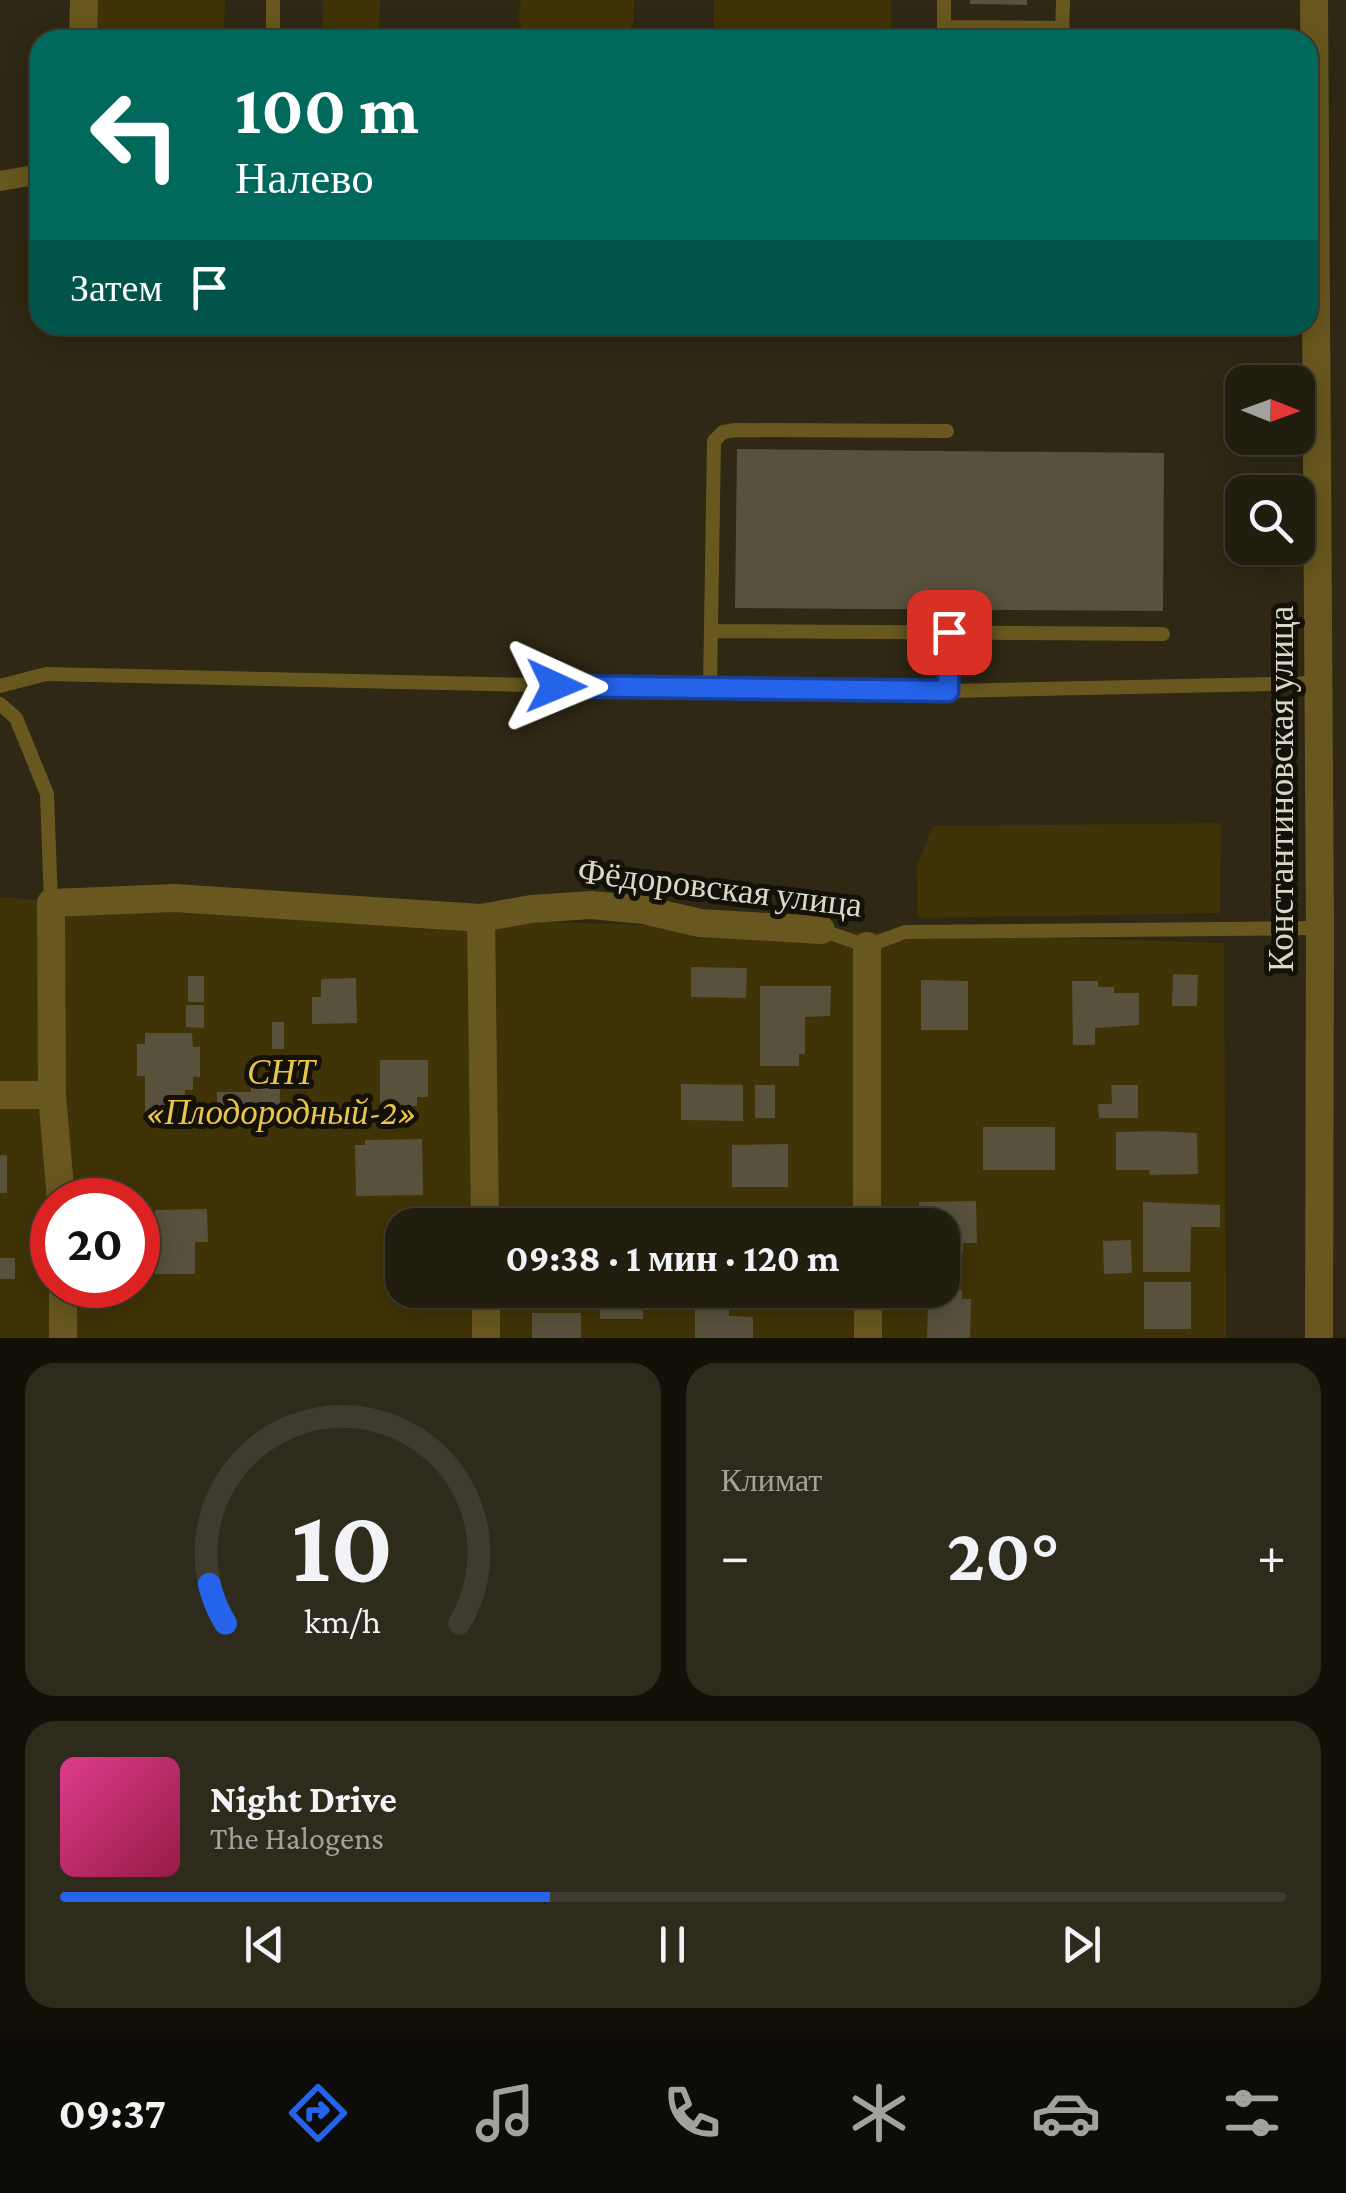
<!DOCTYPE html>
<html lang="ru">
<meta charset="utf-8">
<style>
:root{--surface:#221e0f;--page:#2e2b1d;--text:#f1f3f6;--muted:#a2a29e;--line:#3f3c2f;--accent:#2563eb}
body{margin:0;font-family:"Crimson Pro",serif;background:var(--page);color:var(--text);height:100vh;display:flex;flex-direction:column;font-size:38px;white-space:nowrap}
*{box-sizing:border-box;margin:0}
p{font-size:32px;color:var(--muted)}
.icon{flex:none;width:55px;height:55px;fill:none;stroke:currentColor;stroke-width:2;stroke-linecap:round;stroke-linejoin:round}
.map{position:relative;height:1338px;overflow:hidden}
.panel{display:flex;flex-direction:column;gap:25px;padding:25px;background:#131008;flex:1}
.panel>*{flex:none}
.hud{position:absolute;left:30px;top:30px;width:1288px;height:305px;border-radius:30px;box-shadow:0 5px 25px #0003,0 0 0 2px var(--line);background:#00695c;color:#fff;overflow:hidden}
.needle{width:65px;rotate:91deg}
.fabs{position:absolute;left:1225px;top:365px;display:grid;gap:20px}
.fabs a{display:grid;place-items:center;width:90px;height:90px;border-radius:20px;background:var(--surface);box-shadow:0 5px 25px #0003,0 0 0 2px var(--line);font-size:50px}
.speed{position:absolute;left:30px;top:1178px;display:flex;gap:20px;font-size:50px;font-weight:700;text-align:center}
.speed>*{display:grid;place-content:center;width:130px;height:130px;border-radius:50%;background:var(--surface);box-shadow:0 5px 25px #0003,0 0 0 2px var(--line);line-height:1}
.speed .limit{border:15px solid #d22;background:#fff;color:#111}
.pin{position:absolute;display:grid;place-items:center;width:85px;height:85px;color:#fff;margin:-42px;border-radius:20px;box-shadow:0 5px 15px #0006}
.me{position:absolute;width:110px;margin:-55px;rotate:91deg;stroke-linejoin:round;filter:drop-shadow(0 0 8px #0008)}
.turn{display:flex;align-items:center;gap:35px;height:210px;padding:0 40px;font-size:45px}
.turn .icon{width:130px;height:130px;stroke-width:2.5}
.turn b{display:block;font-size:70px;line-height:85px}
.then{display:flex;align-items:center;height:95px;padding:0 40px;background:#0003;gap:20px;font-size:38px}
.big{font-size:75px;font-weight:700;line-height:1.1}
.panel .widget{flex:1;display:flex;flex-direction:column;justify-content:center;gap:15px;min-width:0;padding:0 35px;border-radius:30px;background:var(--page)}
.panel .dial{align-items:center;gap:0}
.dial svg{height:260px;overflow:visible;fill:none;stroke:var(--line);stroke-width:7;stroke-linecap:round;text-anchor:middle}
.dial text{fill:var(--text);stroke:none}
.song{display:flex;align-items:center;gap:30px}
.cover{width:120px;height:120px;border-radius:15px;background:linear-gradient(135deg,hsl(330 70% 55%),hsl(340 70% 35%))}
.played{height:10px;border-radius:5px;background:linear-gradient(90deg,var(--accent) 40%,var(--line) 40%)}
.keys{display:flex;justify-content:space-around;direction:ltr}
.heat{display:flex;justify-content:space-between;align-items:center;font-size:55px;direction:ltr}
.panel .tiles{flex:1;display:grid;gap:25px;grid-template-columns:1fr 1fr}
.widget:last-child{grid-column:span 2}
.trip{position:absolute;left:385px;top:1208px;width:575px;height:100px;border-radius:30px;background:var(--surface);box-shadow:0 5px 25px #0003,0 0 0 2px var(--line);font-weight:700;line-height:100px;text-align:center}
.tabs{display:flex;height:160px;justify-content:space-around;align-items:center;background:#0e0c06;color:var(--muted)}
.tabs .icon{width:70px;height:70px}
.tabs .selected{color:var(--accent)}
.tabs b{font-size:45px;color:var(--text)}
.map>svg:first-child{display:block}
</style>
<div class="map">
<svg width="1346" height="1338" viewBox="0 0 1346 1338">
<rect width="100%" height="100%" fill="#2e2814"/>
<path fill="#403307" fill-rule="evenodd" d="M92 0H225L224 40H91Z
M323 0H380L379 40H322Z
M521 0H634V22L620 40 577 37 575 40H529L518 20Z
M714 0H891V40H714Z
M1221 823 1220 913 918 918 917 866 933 826Z
M0 897 160 910 1224 943 1226 1338H0ZM52 1200H138V1285H52ZM402 1225H942V1290H402Z"/>
<path fill="#58513c" d="M970 0H1027V5L970 4Z
M737 449 1164 453 1163 611 735 608Z
M691 967 747 968 746 998 691 997Z
M1173 974 1198 975 1197 1006H1172Z
M188 976H204V1002H188Z
M356 978 357 1023 312 1024V997H321V979Z
M921 980 968 981V1030H921Z
M1072 981H1098V987H1114V993H1139V1025L1095 1028V1045H1073Z
M760 986H831L830 1016 805 1017V1054H799V1066H760Z
M186 1005H204V1028L186 1027Z
M272 1022H284V1049H272Z
M145 1033H192L193 1047H200V1077H193V1090H185V1101H172L173 1115H145V1076H137V1044H145Z
M380 1060H428V1097H417V1106H413L412 1120H384V1105H380Z
M251 1077H280V1122L217 1121V1092H251Z
M681 1084 743 1085V1121L681 1120Z
M755 1085H775V1118H755Z
M1111 1085H1138V1118H1099L1098 1104H1112Z
M983 1127H1055V1170H983Z
M1156 1131 1197 1133 1198 1174 1150 1175 1149 1170H1116V1132Z
M422 1139 423 1195 356 1196 355 1145H365V1140Z
M788 1144V1187H732V1145Z
M0 1155H7V1193H0Z
M976 1201 977 1243H963V1252L942 1253V1225H920L919 1202Z
M1143 1202 1220 1205V1227H1191L1190 1272H1143Z
M207 1209 208 1242H195V1274H155V1210Z
M696 1216H818V1225H696Z
M390 1218H420V1225H402V1265H390Z
M537 1218H572V1225H537Z
M1131 1240 1132 1273 1104 1274 1103 1241Z
M0 1258H15V1279H0Z
M1144 1282H1191V1329H1144Z
M600 1290H643V1319H600Z
M940 1290H962V1299H971L970 1338H927L928 1299H940Z
M695 1310H729V1316L753 1317V1338H695Z
M532 1313H581V1338H532Z"/>
<g fill="none" stroke-linecap="round" stroke-linejoin="round">
<path stroke="#68571e" stroke-width="14" d="M944 0V27L1063 28
M273 40V0
M1062 40 1063 0
M711 631 1163 634
M0 686 46 674 710 689 949 691 1319 683
M710 689 714 441 723 432 736 430 947 431
M949 691V632
M0 704 16 718 47 794 51 903
M821 930 867 946 905 932 1320 928"/>
<path stroke="#68571e" stroke-width="20" d="M0 181 40 174"/>
<path stroke="#68571e" stroke-width="28" d="M1314 0 1320 928 1319 1338
M83 40 84 0
M481 918 485 1225
M867 946V1225
M0 1095H52
M61 1200 52 1095 51 903 174 898 481 918 531 909 591 905 644 910 700 923 821 930
M486 1290V1338
M868 1290V1338
M63 1338V1285"/>
</g>
<g fill="none" stroke-linecap="round" stroke-linejoin="round">
<g stroke="#184099" stroke-width="25">
<path id="route" d="M556 686 948 691 949 632"/>
</g>
<use href="#route" stroke="#2563eb" stroke-width="18"/>
</g>
<g text-anchor="middle" dominant-baseline="central" stroke-width="10" stroke-linejoin="round" paint-order="stroke">
<g font-size="35" fill="#dad7ca" stroke="#141108">
<text transform="translate(1281 789) rotate(-90)">Константиновская улица</text>
<text transform="translate(720 888) rotate(7)">Фёдоровская улица</text>
</g>
<g font-size="35" font-style="italic" fill="#eac64b" stroke="#141108">
<text x="281" y="1072">СНТ<tspan x="281" dy="40">«Плодородный-2»</tspan></text>
</g>
</g>
</svg>
<div class="fabs">
<a><svg class="needle" viewBox="-14 -14 28 28"><path d="M0-13l5 13h-10z" fill="#e53935"/><path d="M0 13l5-13h-10z" fill="#a2a29e"/></svg></a>
<a><svg class="icon" aria-label="search" viewBox="0 0 24 24"><circle cx="10" cy="10" r="6"/><path d="M15 15l6 6"/></svg></a>
</div>
<div class="speed"><div class="limit">20</div></div>
<div class="pin" style="left:949px;top:632px;background:#d93025"><svg class="icon" aria-label="arrive" viewBox="0 0 24 24"><path d="M6 21V4h12l-3 4 3 4H6"/></svg></div>
<svg class="me" style="left:556px;top:686px" viewBox="-20 -20 40 40"><path d="M0-17L14 15 0 8-14 15z" fill="#2563eb" stroke="#fff" stroke-width="4"/></svg>
<div class="trip">09:38 · 1 мин · 120 m</div>
<div class="hud">
<div class="turn"><svg class="icon" aria-label="left" viewBox="0 0 24 24"><path d="M17 20v-9H6M10 6l-5 5 5 5"/></svg><div><b>100 m</b>Налево</div></div>
<div class="then">Затем<svg class="icon" aria-label="arrive" viewBox="0 0 24 24"><path d="M6 21V4h12l-3 4 3 4H6"/></svg></div>
</div>
</div>
<section class="panel">
<div class="tiles">
<div class="widget dial"><svg viewBox="0 0 100 80">
<path d="M14 69A42 42 0 1 1 86 69"/>
<path d="M14 69A42 42 0 0 1 9 57" stroke="#2563eb"/>
<text x="50" y="56" font-size="32" font-weight="700">10</text>
<text x="50" y="72" font-size="11">km/h</text>
</svg></div>
<div class="widget"><p>Климат</p>
<div class="heat"><a>−</a><b class="big">20°</b><a>+</a></div>
</div>
<div class="widget">
<div class="song"><i class="cover"></i><div><b>Night Drive</b><p>The Halogens</p></div></div>
<div class="played"></div>
<div class="keys"><svg class="icon" aria-label="previous" viewBox="0 0 24 24"><path d="M18 5L8 12l10 7zM5 5v14"/></svg><svg class="icon" aria-label="pause" viewBox="0 0 24 24"><path d="M8 5v14M16 5v14"/></svg><svg class="icon" aria-label="next" viewBox="0 0 24 24"><path d="M6 5l10 7-10 7zM19 5v14"/></svg></div>
</div>
</div>
</section>
<nav class="tabs">
<b>09:37</b>
<svg class="icon selected" aria-label="directions" viewBox="0 0 24 24"><path d="M12 3l9 9-9 9-9-9zM9 14v-3h6M13 9l2 2-2 2"/></svg>
<svg class="icon" aria-label="music" viewBox="0 0 24 24"><path d="M9 18V5l10-2v13"/><circle cx="6" cy="18" r="3"/><circle cx="16" cy="16" r="3"/></svg>
<svg class="icon" aria-label="phone" viewBox="0 0 24 24"><path d="M5 4h4l2 5-3 2q2 4 5 5l2-3 5 2v4C11 20 4 13 5 4z"/></svg>
<svg class="icon" aria-label="climate" viewBox="0 0 24 24"><path d="M12 3v18M4 7l16 10M4 17L20 7"/></svg>
<svg class="icon" aria-label="car" viewBox="0 0 24 24"><path d="M5 17H2v-5l4-1 3-4h7l3 4 3 1v5h-3M9 17h6M6 11h13"/><circle cx="7" cy="17" r="2"/><circle cx="17" cy="17" r="2"/></svg>
<svg class="icon" aria-label="filters" viewBox="0 0 24 24"><path d="M4 7h16M4 17h16"/><circle cx="9" cy="7" r="2"/><circle cx="15" cy="17" r="2"/></svg>
</nav>
